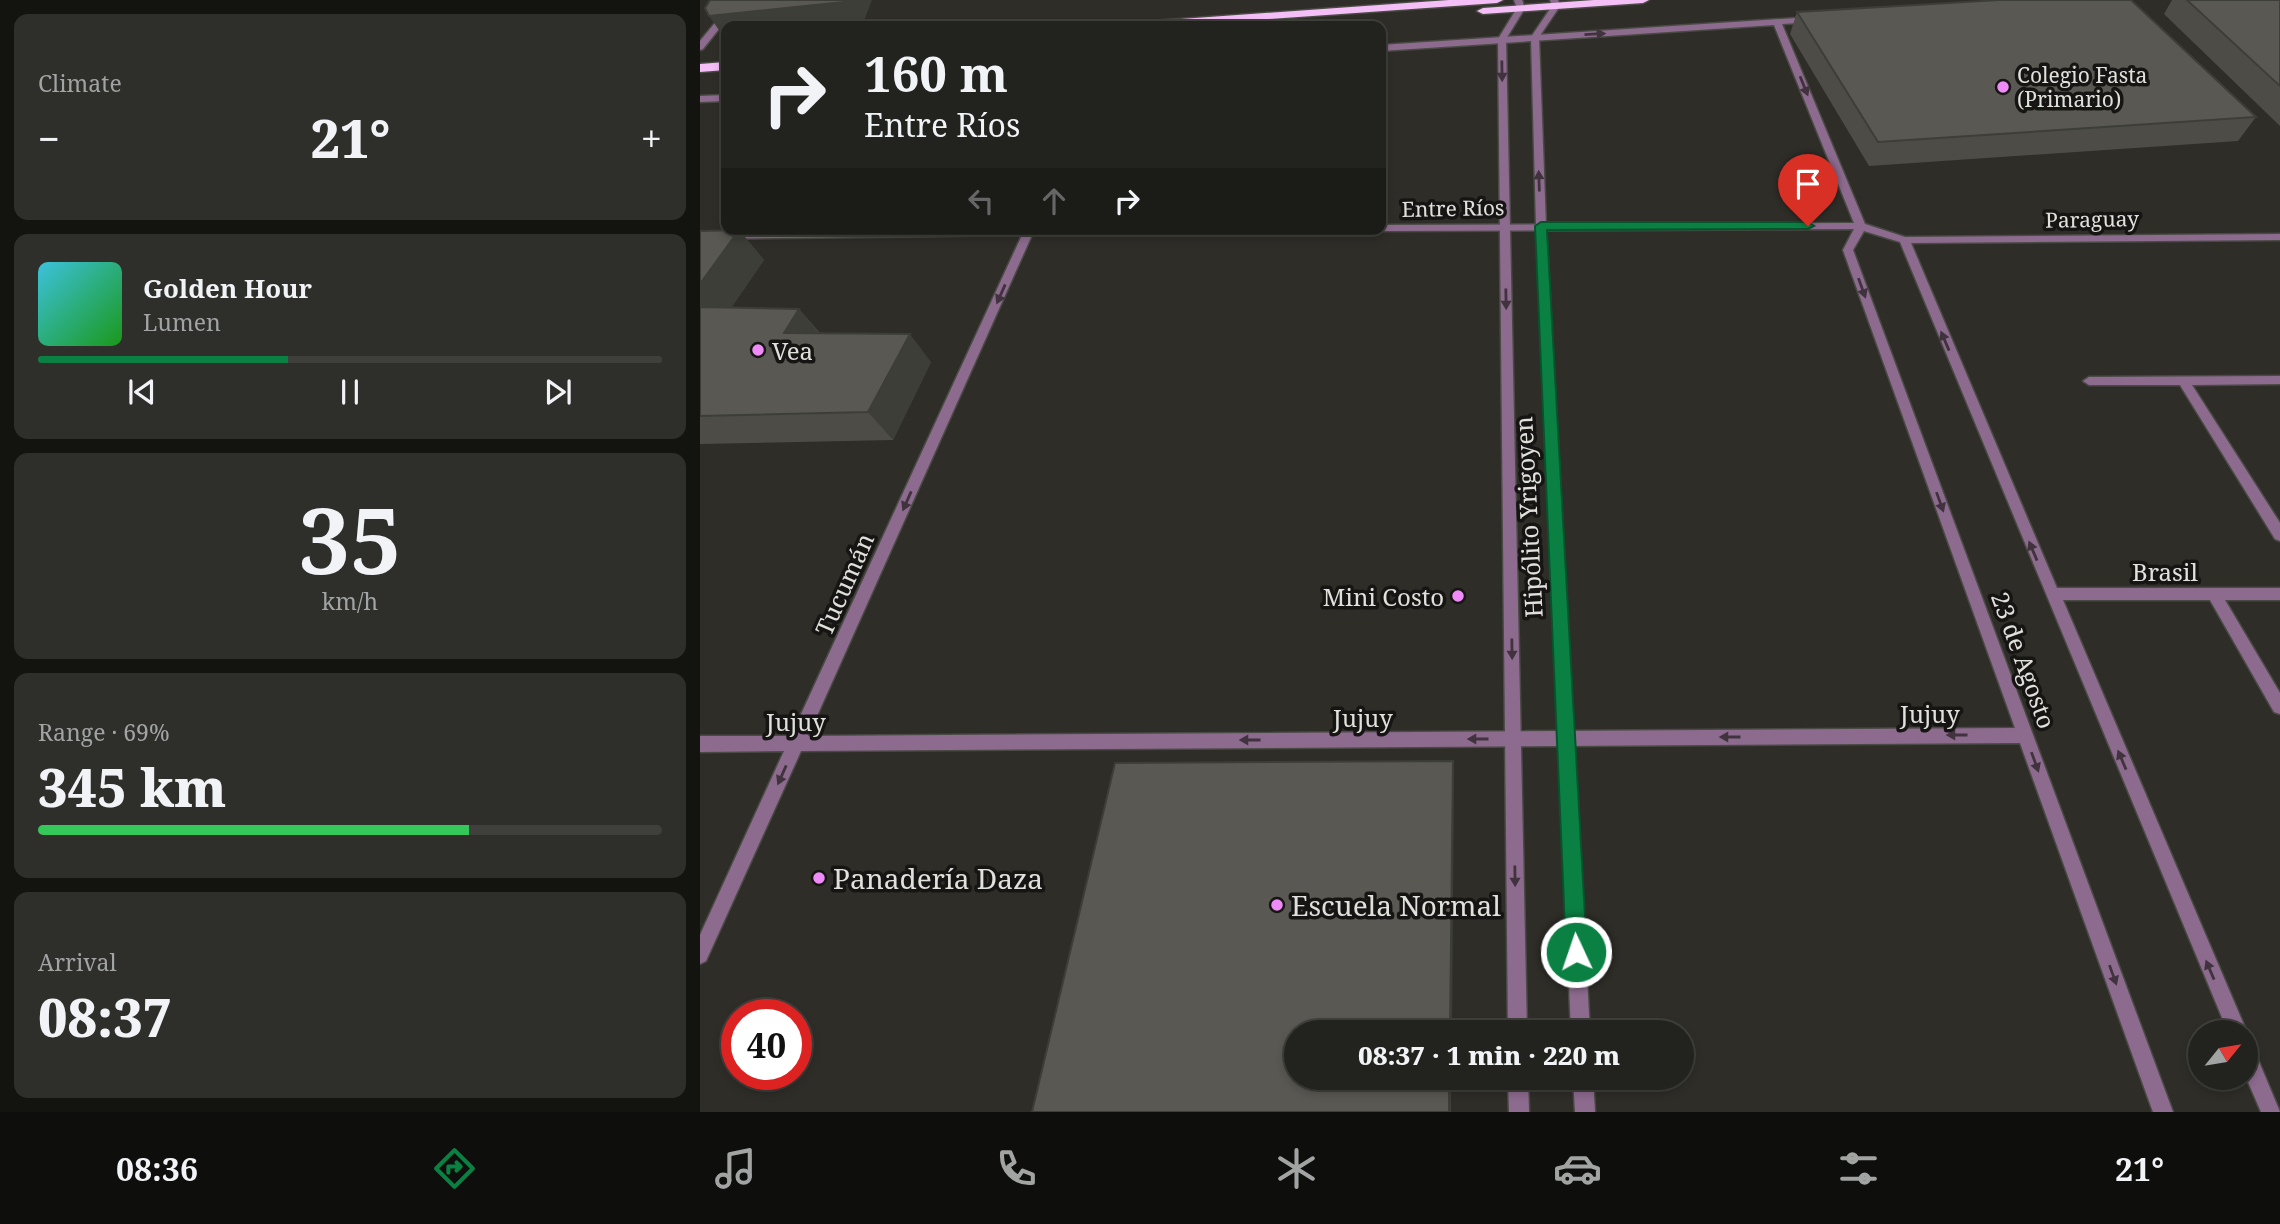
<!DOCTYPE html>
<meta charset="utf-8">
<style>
:root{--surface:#22221e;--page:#2e2f2b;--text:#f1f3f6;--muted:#a2a4a4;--line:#3f3f3c;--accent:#0b8043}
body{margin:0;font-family:"Noto Serif",serif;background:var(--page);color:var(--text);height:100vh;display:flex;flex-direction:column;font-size:26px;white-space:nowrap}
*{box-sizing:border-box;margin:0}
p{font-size:23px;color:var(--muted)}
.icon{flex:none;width:38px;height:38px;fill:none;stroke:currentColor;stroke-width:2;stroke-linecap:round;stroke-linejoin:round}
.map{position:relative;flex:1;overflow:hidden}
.sheet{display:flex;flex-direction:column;gap:14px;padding:14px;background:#131310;width:700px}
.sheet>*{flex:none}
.hud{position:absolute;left:21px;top:21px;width:665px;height:214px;border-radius:14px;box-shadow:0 4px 10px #0003,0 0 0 2px var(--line);background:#22221e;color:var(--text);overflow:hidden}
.needle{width:46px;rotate:60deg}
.buttons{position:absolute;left:1488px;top:1020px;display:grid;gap:14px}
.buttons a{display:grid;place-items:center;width:70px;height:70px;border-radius:50%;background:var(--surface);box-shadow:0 4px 10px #0003,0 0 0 2px var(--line);font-size:35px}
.speed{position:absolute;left:21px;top:999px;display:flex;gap:14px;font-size:35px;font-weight:700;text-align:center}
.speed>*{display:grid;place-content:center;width:91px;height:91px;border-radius:50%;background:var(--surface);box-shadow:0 4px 10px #0003,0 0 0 2px var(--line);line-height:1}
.speed .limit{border:10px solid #d22;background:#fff;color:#111}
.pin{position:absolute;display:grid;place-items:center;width:60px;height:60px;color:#fff;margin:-72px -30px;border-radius:50% 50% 50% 0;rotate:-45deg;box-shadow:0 0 7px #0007}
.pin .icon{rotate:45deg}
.me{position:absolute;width:77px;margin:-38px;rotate:357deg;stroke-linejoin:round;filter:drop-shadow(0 0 5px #0008)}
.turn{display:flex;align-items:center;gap:24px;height:147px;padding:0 28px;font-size:32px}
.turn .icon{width:91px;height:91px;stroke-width:2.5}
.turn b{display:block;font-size:49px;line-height:60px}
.lanes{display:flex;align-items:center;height:66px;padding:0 28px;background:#0003;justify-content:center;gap:35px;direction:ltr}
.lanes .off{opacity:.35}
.big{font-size:52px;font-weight:800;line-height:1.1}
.sheet .tile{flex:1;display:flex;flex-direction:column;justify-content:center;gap:10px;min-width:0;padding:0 24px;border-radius:14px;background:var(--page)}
.sheet .dial{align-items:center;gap:0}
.dial b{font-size:91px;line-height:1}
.song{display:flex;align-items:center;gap:21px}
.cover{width:84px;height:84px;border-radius:10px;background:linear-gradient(135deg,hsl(190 70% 55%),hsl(120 70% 35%))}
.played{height:7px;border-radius:4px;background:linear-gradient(90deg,var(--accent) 40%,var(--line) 40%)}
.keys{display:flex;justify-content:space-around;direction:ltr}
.heat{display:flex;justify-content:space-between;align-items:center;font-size:38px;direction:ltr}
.charge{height:10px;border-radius:5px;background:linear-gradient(90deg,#34c759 69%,var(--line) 0)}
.trip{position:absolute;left:584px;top:1020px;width:410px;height:70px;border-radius:35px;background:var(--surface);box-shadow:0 4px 10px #0003,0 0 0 2px var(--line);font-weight:800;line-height:70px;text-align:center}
.tab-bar{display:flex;height:112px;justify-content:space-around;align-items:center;background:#0e0e0c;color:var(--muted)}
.tab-bar .icon{width:49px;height:49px}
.tab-bar .current{color:var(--accent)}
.tab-bar b{font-size:32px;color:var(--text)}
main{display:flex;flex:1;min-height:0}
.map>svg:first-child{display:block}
</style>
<main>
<section class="sheet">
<div class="tile"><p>Climate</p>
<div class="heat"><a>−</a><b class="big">21°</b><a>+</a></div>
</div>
<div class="tile">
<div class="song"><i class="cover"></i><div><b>Golden Hour</b><p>Lumen</p></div></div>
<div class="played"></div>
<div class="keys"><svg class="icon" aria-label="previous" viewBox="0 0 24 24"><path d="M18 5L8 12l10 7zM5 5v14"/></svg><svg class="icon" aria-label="pause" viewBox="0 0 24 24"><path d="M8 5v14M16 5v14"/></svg><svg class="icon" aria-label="next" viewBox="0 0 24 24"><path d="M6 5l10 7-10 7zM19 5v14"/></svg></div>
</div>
<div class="tile dial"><b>35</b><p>km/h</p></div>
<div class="tile"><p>Range · 69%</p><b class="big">345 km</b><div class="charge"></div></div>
<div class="tile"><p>Arrival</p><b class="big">08:37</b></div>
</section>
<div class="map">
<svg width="1580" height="1112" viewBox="0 0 1580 1112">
<rect width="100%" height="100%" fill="#2e2d28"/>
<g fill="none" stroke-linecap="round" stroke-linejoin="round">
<g stroke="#4a4a45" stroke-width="3">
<path id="minor" d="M34 0H42L3 49 0 50V41Z
M1112 17 1115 18V22L1082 24 1165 224 1205 237 1580 234V240L1211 243 1357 588H1580V600H1525L1580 693V714L1574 712 1510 600H1363L1544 1025 1547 1032 1545 1035V1032H1528L1200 242 1164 231 1153 250 1473 1112H1453L1320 743 101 751 6 961 0 964V935L84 751 0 752V736H91L322 235 0 239V233L258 229H538L533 232 332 235 108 736 1315 728 1143 250 1154 229 681 231 677 229H681V225L1154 223 1074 25 681 51V45Z
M26 95V101L0 102V96Z
M1580 376V384L1492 385 1580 523V541L1575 539 1480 385H1389L1383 381 1389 377Z
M1545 1042 1552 1045 1580 1112H1561L1545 1075Z"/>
</g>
<g stroke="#4a4a45" stroke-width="3">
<path id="tertiary" d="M814 0H822L825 8 806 39 827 1032H808L798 39 817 8Z
M850 0H858L860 6 839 37 846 226 890 1032H871L836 226 831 37 852 6Z
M808 1078H828L829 1112H809Z
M873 1078H893L895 1112H875Z"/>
</g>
<g stroke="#4a4a45" stroke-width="3">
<path id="trunk" d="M749 0H803L797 3 471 26H419L425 23Z
M894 0H949L943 3 783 14 777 11 783 8Z
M26 62V70L0 72V64Z"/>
</g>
<use href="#minor" fill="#8d6b8f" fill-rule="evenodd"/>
<use href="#tertiary" fill="#8d6b8f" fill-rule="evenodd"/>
<use href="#trunk" fill="#f4bef6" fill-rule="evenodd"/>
</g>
<path fill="#4d4c47" d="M1472 0H1580V126L1464 14Z
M1097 12 1556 117 1538 141 1169 166 1090 34Z
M39 230 64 260 31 308 99 309 120 333 231 362 193 440 0 444V231Z"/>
<path fill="#3e3e39" d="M145 0H172L162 26H26V40L9 16Z
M39 230 64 260 12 336 0 324V284Z
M99 309 123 338 84 333Z
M210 334 231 362 193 440 168 412Z
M753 761 754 775 752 1032H750Z
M749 1078H751V1112H749Z"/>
<path fill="#595852" stroke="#3e3e39" stroke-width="2" d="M10 0H145L144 2 9 16 5 8Z
M1299 0H1431L1556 117 1178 142 1097 12Z
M1487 0H1580V86Z
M39 230 0 284V231Z
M0 307 99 309 84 333 210 334 168 412 0 416Z
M753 761 750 1032H597V1078H749V1112H332L415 763Z"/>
<defs><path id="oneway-solid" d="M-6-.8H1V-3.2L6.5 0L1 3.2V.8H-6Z" transform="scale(1.75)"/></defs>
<g fill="#40333e">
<use href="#oneway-solid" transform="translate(895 34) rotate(-3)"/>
<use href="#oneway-solid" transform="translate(802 71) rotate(89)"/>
<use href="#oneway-solid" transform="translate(1104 86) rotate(68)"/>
<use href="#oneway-solid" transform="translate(839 181) rotate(-92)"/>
<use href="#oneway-solid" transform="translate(1162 288) rotate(70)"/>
<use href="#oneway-solid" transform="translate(301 294) rotate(114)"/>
<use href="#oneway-solid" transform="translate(806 299) rotate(89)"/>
<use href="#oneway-solid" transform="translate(1245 341) rotate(-113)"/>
<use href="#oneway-solid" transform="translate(207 501) rotate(114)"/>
<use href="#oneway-solid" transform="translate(1240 502) rotate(70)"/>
<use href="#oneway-solid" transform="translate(1333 551) rotate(-113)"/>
<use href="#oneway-solid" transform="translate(812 649) rotate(89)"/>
<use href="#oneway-solid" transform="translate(1257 735) rotate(180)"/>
<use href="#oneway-solid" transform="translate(1030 737) rotate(180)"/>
<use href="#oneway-solid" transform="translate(778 739) rotate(180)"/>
<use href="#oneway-solid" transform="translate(550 740) rotate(180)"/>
<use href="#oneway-solid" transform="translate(1422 760) rotate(-113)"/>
<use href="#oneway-solid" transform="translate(1335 762) rotate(70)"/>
<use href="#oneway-solid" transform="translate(82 775) rotate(114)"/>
<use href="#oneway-solid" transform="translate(815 876) rotate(89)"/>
<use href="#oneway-solid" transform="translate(1510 970) rotate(-113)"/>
<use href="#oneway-solid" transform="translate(1413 975) rotate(70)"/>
</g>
<path fill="#0b8043" stroke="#07532c" stroke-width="2" d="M841 222H1108L1114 226 1108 229 847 230 887 952 884 960 876 963 869 960 866 952 835 226Z"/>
<g fill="#ef8bf6" stroke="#161513" stroke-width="2.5">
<circle cx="1303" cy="87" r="7"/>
<circle cx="58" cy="350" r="7"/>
<circle cx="758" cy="596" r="7"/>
<circle cx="119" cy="878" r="7"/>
<circle cx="577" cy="905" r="7"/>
</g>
<g text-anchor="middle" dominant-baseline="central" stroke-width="7" stroke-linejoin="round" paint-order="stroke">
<g font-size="21" fill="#e0e0dc" stroke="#161513" text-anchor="start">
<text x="1317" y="75">Colegio Fasta<tspan x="1317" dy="24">(Primario)</tspan></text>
</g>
<g font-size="21" fill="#e0e0dc" stroke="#161513">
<text transform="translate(753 208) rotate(-1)">Entre Ríos</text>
<text transform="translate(1392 219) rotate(-1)">Paraguay</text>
</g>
<g font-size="24" fill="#e0e0dc" stroke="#161513" text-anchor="start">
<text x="72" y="350">Vea</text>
<text x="744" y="596" text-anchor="end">Mini Costo</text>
</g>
<g font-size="24" fill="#e0e0dc" stroke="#161513">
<text transform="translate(828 517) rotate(-93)">Hipólito Yrigoyen</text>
<text x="1465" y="571">Brasil</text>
<text transform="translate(144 584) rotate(-66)">Tucumán</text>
<text transform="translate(1324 660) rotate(70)">23 de Agosto</text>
<text x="1230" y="713">Jujuy</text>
<text x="663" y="717">Jujuy</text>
<text x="96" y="721">Jujuy</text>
</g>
<g font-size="28" fill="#e0e0dc" stroke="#161513" text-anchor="start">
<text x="133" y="878">Panadería Daza</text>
<text x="591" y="905">Escuela Normal</text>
</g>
</g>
</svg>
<div class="buttons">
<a><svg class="needle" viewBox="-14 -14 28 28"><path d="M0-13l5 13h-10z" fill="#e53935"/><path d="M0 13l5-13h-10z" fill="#a2a4a4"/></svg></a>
</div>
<div class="speed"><div class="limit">40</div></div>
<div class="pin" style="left:1108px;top:226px;background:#d93025"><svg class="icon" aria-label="arrive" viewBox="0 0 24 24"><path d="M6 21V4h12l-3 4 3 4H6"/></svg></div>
<svg class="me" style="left:876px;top:952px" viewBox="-20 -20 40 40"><circle r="17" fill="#0b8043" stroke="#fff" stroke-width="3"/><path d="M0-11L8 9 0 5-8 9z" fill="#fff"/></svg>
<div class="trip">08:37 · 1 min · 220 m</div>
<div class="hud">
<div class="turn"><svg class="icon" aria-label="right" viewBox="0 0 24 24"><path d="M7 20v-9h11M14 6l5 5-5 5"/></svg><div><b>160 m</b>Entre Ríos</div></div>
<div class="lanes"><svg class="icon off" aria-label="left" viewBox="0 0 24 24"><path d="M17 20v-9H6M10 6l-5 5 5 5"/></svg><svg class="icon off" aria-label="ahead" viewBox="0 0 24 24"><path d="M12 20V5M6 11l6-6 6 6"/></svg><svg class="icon" aria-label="right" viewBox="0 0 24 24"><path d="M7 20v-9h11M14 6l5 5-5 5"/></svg></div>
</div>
</div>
</main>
<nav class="tab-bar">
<b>08:36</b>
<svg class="icon current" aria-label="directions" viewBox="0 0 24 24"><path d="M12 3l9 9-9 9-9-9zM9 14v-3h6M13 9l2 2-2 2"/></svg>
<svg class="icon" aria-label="music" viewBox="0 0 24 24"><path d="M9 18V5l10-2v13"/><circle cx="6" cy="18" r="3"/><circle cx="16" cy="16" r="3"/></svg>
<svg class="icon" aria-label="phone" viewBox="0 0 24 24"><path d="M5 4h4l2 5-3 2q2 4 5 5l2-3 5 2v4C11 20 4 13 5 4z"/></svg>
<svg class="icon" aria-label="climate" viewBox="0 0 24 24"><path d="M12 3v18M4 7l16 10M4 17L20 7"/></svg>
<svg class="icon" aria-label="car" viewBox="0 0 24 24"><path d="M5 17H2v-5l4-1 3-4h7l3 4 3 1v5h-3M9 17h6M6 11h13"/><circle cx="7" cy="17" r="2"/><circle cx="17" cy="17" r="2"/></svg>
<svg class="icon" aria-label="filters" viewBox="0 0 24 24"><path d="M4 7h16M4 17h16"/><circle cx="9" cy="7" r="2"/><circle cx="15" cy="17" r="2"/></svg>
<b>21°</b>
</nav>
